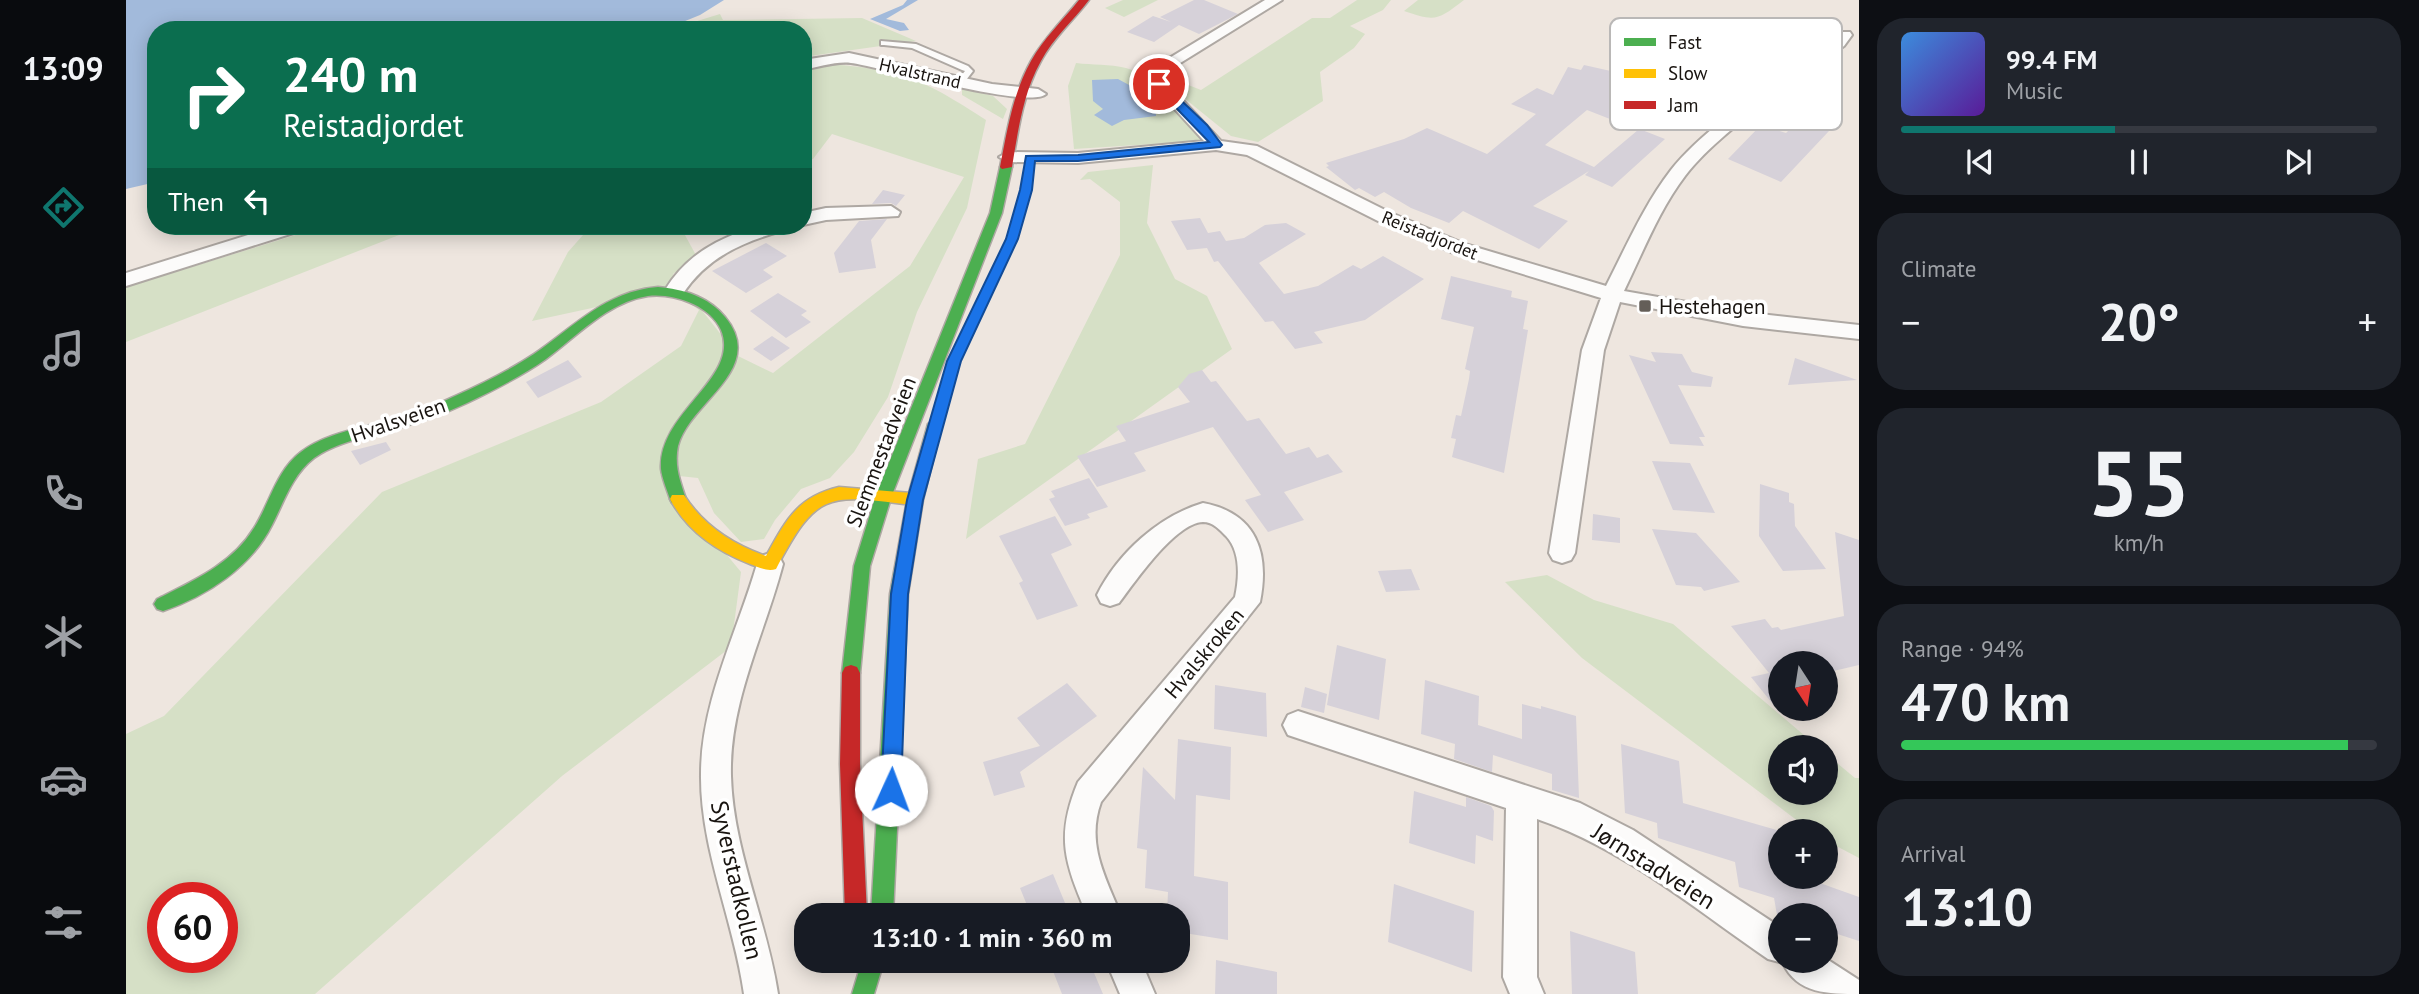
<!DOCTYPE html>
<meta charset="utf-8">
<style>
:root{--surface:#171b24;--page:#20242c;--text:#f1f3f6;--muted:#9ea1a6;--line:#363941;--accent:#0f766e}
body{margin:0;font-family:"PT Sans",sans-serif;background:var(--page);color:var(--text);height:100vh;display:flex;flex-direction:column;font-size:26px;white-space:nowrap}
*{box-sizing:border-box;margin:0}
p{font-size:23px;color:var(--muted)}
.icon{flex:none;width:38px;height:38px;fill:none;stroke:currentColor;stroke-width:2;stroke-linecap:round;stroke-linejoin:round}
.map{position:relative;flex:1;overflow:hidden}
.details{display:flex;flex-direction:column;gap:18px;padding:18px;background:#0d0f14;width:560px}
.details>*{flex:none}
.banner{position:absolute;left:21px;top:21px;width:665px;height:214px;border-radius:28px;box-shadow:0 4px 18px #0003;background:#0b6e4f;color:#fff;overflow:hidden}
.needle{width:46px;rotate:168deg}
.tools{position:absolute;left:1642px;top:651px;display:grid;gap:14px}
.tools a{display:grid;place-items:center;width:70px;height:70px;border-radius:50%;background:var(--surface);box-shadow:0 4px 18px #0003;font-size:35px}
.speed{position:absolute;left:21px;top:882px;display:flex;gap:14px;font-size:35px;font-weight:700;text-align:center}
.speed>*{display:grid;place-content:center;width:91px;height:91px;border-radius:50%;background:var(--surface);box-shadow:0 4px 18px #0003;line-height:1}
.speed .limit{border:10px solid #d22;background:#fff;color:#111}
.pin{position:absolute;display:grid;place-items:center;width:60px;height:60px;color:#fff;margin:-30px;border:4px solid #fff;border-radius:50%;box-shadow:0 2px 7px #0007}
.me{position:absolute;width:77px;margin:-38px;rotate:2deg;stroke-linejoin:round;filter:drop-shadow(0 0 5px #0008)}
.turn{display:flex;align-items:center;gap:24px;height:147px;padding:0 21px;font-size:32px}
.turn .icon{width:91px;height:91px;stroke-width:2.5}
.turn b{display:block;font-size:49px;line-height:60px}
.then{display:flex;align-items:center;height:66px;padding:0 21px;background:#0003;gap:14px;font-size:26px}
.big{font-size:52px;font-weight:800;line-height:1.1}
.details .tile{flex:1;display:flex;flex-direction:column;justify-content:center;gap:10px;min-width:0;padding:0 24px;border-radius:28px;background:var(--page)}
.details .dial{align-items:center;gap:0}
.dial b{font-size:91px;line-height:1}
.song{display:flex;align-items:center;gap:21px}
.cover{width:84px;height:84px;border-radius:10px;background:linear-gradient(135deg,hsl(210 70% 55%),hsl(270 70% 35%))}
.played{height:7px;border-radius:4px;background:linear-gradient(90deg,var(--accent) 45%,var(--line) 45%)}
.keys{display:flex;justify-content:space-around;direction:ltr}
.heat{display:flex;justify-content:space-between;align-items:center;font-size:38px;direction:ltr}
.charge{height:10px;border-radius:5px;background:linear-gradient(90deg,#34c759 94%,var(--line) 0)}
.trip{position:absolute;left:668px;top:903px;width:396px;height:70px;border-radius:28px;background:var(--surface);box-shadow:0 4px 18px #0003;font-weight:800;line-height:70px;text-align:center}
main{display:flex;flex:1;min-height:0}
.dock{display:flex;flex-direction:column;width:126px;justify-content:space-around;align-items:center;background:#090b0e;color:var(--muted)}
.dock .icon{width:49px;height:49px}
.dock .active{color:var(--accent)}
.dock b{font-size:32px;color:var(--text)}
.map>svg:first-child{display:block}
</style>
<main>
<nav class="dock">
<b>13:09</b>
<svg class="icon active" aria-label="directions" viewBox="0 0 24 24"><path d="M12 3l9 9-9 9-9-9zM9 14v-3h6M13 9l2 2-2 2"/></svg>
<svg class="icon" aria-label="music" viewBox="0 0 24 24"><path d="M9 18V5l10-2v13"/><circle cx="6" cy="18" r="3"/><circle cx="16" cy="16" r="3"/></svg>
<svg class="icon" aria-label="phone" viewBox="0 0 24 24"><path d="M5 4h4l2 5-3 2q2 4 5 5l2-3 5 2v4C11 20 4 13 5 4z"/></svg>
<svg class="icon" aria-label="climate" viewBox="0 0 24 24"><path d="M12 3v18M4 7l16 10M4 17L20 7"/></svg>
<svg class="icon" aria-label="car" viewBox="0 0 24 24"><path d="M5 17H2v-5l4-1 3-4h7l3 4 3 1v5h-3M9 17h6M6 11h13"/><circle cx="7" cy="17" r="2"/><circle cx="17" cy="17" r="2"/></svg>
<svg class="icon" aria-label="filters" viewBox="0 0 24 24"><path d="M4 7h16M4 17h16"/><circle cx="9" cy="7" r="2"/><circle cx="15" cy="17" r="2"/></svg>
</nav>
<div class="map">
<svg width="1733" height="994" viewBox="0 0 1733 994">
<rect width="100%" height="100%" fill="#eee6df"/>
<path fill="#d6e0c6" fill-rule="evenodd" d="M997 0H1032L998 17 979 8Z
M1231 0H1265L1257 10 1224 26 1239 34 1228 48 1194 72 1197 101 1132 142 1105 136 1042 85 1037 75 1075 90 1186 18H1204Z
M1292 0H1338C1312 20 1310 22 1278 11Z
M594 14 597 20 736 18 790 41 677 57V30H542Z
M950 63C966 65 984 64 1000 68 1023 73 1065 120 1075 141L948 149 942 86Z
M701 64C775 69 799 80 860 120L841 208 791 312 762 397 728 452 704 478 675 489 649 520 638 539 615 542 588 513 572 478 534 474 615 572 605 647 436 776 189 994H0V734L38 716 256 492 475 402 555 346 573 310 556 298 526 295 406 321 442 252 465 226H554L571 257 547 274 612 356 647 373 784 266 838 177 706 134 687 159 677 161V69ZM37 898H96V957H37Z
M836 88 867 96 881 109 877 119 836 95Z
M1027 165 1021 223 1049 279 1081 296 1106 349 840 539 852 459 899 444 994 255V202L964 179 954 180 962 172Z
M199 226H296L0 342V287Z
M1421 575 1468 600 1547 624 1692 747H1654V793H1699V753L1729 778H1733V858L1699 840V831H1685L1456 658 1379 582Z"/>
<path fill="#a2badb" d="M0 0H598L574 15 537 30H30V182L0 189Z
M781 0H792L760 19 778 23 783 30 774 31 744 19 777 5Z
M992 79 1029 99 1030 116 998 120 986 126 968 115 977 109 967 101 966 80Z"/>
<path fill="#d6d1d9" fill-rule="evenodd" d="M1068 0H1078L1112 14 1073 34 1053 25 1028 42 1001 32 1027 16 1045 22 1034 17Z
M1567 25 1649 54 1598 98 1570 87 1516 130 1539 139 1486 187 1459 175 1463 171 1407 206 1442 221 1413 249 1337 211 1323 223 1285 208 1258 192 1249 197 1233 188 1229 190 1200 167 1203 166 1200 163 1278 139 1301 128 1361 154 1410 114 1385 104 1411 88 1427 95 1442 67 1455 70 1458 65 1489 72 1545 43ZM1461 110 1512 130 1468 167 1419 145Z
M1674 119 1703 131 1655 182 1602 159 1635 125 1660 133Z
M757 190 779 195 770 206 765 203 746 204Z
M1074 218 1082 233 1094 231 1100 241 1118 238 1139 225 1160 223 1180 234 1133 263 1158 294 1192 286 1227 265 1235 269 1257 256 1298 279 1239 320 1188 332 1197 343 1169 349 1147 321 1139 322 1092 261 1088 262 1081 248 1061 250 1045 221Z
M761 219 745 240 750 268 713 273 708 253 733 221Z
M640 243 661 256 637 270 647 277 620 293 586 271Z
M1325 276 1386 291 1385 297 1402 301 1397 329 1402 330 1378 473 1326 457 1330 439 1325 438 1330 415 1335 416 1343 379 1344 371 1339 369 1348 327 1315 319Z
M652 293 681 311 675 315 685 322 660 338 624 311Z
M646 336 664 348 645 361 627 349Z
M1525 352 1556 354 1566 372 1587 377 1585 387 1552 385 1579 437H1573L1578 446 1544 444 1503 355 1530 362Z
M1669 358 1731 380 1662 385Z
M442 360 456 377 412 398 400 382Z
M1076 370 1085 382 1090 381 1121 421 1133 418 1160 454 1183 447 1191 458 1202 454 1217 472 1158 492 1178 520 1142 532 1119 500 1135 495 1087 427 1008 453 990 426 1064 402 1052 387 1063 374Z
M1000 441 1020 471 971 487 951 456Z
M260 442 265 450 234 465 225 451Z
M1526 461 1564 463 1589 513 1547 510Z
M963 478 982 507 961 514 964 518 939 526 923 499 929 497 925 491Z
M1634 484 1663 493V502L1668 504 1669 526 1700 569 1657 571 1633 536Z
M1467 514 1494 518V543L1466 540Z
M929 516 946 545 925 554 952 606 911 620 893 583 897 581 873 536Z
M1526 529 1570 533 1614 582 1578 591 1575 587 1550 585Z
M1709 532 1733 540V665L1699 673V663H1654V713L1625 677 1643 673 1605 626 1639 619 1646 628 1652 627 1655 630 1718 616Z
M1285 569 1294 590 1260 592 1252 571Z
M1211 645 1260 659 1253 720 1201 705Z
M1299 680 1353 696 1352 725 1396 739V704L1415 709V706L1450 716 1453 798 1426 790V774L1367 755 1366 772 1328 759 1329 744 1295 734Z
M941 683 971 716 894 772 899 787 868 796 857 762 914 746 891 718Z
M1089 685 1140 693 1141 737 1088 729Z
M1179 687 1201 694 1198 713 1175 707Z
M1052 739 1105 747 1104 800 1070 795 1068 876 1102 882V940L1052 932V915H1041L1042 892 1019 888 1021 850 1011 848 1017 767 1049 800Z
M1495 744 1553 761 1557 803 1654 831V877H1677L1733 897V941L1699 930V915H1651L1648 898 1613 887 1609 862 1532 838 1531 823 1499 813Z
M1288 791 1340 807V797L1365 806 1368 811 1367 841 1350 835 1349 864 1283 843Z
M927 874 944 915H905L894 888Z
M1268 884 1348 911 1346 972 1262 942Z
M1444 931 1509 952 1512 994H1446Z
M1090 960 1151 972V994H1089Z
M923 961H963L977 994H936Z"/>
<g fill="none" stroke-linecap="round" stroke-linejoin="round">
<g stroke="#aea8a3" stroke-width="4">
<path id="lane" d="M755 41 790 44 842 66 847 71 837 84H831L830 82 839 71 836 70 786 48 758 45H755Z"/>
</g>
<g stroke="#aea8a3" stroke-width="4">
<path id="street" d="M1139 0H1156L1038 73 1051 94 1095 141 1131 146 1265 213 1339 244 1480 286C1500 247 1518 205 1545 170 1582 123 1659 76 1708 40L1714 32H1724L1726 35 1718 46C1671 82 1594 130 1559 176 1533 210 1517 252 1498 291L1617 312 1733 325V339L1617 326 1494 302 1478 350 1449 553 1445 560 1436 563 1427 560 1423 553 1456 350 1475 298 1325 252 1252 221 1121 155 1090 150 952 163 882 162 873 157 882 152 952 153 1078 141 1032 91 1022 71Z
M723 53 866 84 912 89 920 94C904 110 756 67 725 63 711 61 692 67 677 70V60Z
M765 206 774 212 772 216 700 220 677 225V213L700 208Z
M151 226H179L177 230 0 286V273Z
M632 226H661L659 230C616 242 581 257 556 295H542L539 290C561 254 593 238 632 226Z
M1077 503C1130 513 1144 552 1134 602L975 802C960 843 979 877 995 915H961C939 863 929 837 952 782L1109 597C1113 578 1115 552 1100 536 1094 530 1087 522 1077 522 1049 523 1009 582 993 603L984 606 975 603 971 595C992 553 1033 516 1077 503Z
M644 553 653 556 657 564C639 633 603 702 605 776 607 850 641 921 652 994H618C608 921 574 849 575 774 575 701 611 633 631 564L635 556Z
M1172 711 1454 803 1507 830 1654 927V961H1699V958L1733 980V994C1703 994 1671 994 1657 963L1642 959C1569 909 1495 847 1411 819V977L1418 994H1384L1377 977 1380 808 1162 735 1157 725 1162 715Z
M980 961H1015L1029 994H994Z"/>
</g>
<g stroke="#aea8a3" stroke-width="3">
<path id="fast" d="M880 164 886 167 876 213 766 495 744 566 734 673 731 679 725 681 719 679 716 673 728 566 750 495 864 213 874 167Z
M532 287C557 289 583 297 599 317 642 369 563 402 552 446 548 466 554 481 560 499L558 503H546L544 499C541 490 536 478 535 469 532 412 615 378 595 330 584 305 547 293 522 296 482 302 451 336 420 359 396 376 368 390 341 403 316 415 289 424 262 431 236 438 209 443 188 458 166 475 158 502 146 525 125 567 81 596 37 611L31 609 28 604 31 599C67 581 106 564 128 528 144 503 150 471 175 452 198 434 231 429 259 421 283 415 306 407 329 396 356 384 384 370 408 354 449 326 480 291 532 287Z
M809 419 816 424 797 500 782 594 767 915H745L764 594 781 500 802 424Z
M736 961H758L748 994H726Z"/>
</g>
<g stroke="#aea8a3" stroke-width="3">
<path id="slow" d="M713 487 785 493 791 495 793 499 791 503 785 505C701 494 691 491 650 569 641 572 632 567 624 564 590 551 561 531 544 499L546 495H558C577 525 606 544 640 556 660 520 671 497 713 487Z"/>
</g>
<g stroke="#aea8a3" stroke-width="3">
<path id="jam" d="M953 0H963C947 21 927 38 915 61 897 93 892 131 886 167L876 169 874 167C881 131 887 93 905 61 918 38 937 20 953 0Z
M725 665 731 667 734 673V764L741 915H719L714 764 716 673 719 667Z"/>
</g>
<use href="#lane" fill="#fcfbfa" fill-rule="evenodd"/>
<use href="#street" fill="#fcfbfa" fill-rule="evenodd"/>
<use href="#fast" fill="#4caf50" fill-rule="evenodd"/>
<use href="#slow" fill="#ffc107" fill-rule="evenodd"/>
<use href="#jam" fill="#c62828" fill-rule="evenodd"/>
</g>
<path fill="#1a73e8" stroke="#114b97" stroke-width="2" d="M1029 82H1036L1081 125 1096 145 1094 147 952 161H909L906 190 892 239 835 361 797 500 782 594 775 790 772 796 765 799 758 796 755 790 765 594 781 500 821 361 880 239 894 190 900 156 952 155 1083 142 1029 86Z"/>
<rect fill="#645e58" stroke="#fff" stroke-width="2.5" x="1512" y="299" width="14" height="14" rx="3.5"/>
<g text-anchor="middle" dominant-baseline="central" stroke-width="7" stroke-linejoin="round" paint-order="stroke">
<g font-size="18" fill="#191410" stroke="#fff">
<text transform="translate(794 73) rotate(13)">Hvalstrand</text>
<text transform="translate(1304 235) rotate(22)">Reistadjordet</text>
</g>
<g font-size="21" fill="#191410" stroke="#fff" text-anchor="start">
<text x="1533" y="306">Hestehagen</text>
</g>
<g font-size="21" fill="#191410" stroke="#fff">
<text transform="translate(272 420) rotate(-19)">Hvalsveien</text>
<text transform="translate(755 452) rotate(-69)">Slemmestadveien</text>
<text transform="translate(1078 653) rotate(-50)">Hvalskroken</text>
</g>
<g font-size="24" fill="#191410" stroke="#fff">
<text transform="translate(1528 866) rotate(32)">Jørnstadveien</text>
<text transform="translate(611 880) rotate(77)">Syverstadkollen</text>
</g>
</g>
<rect x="1484" y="18" width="232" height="112" rx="10" fill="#fff" stroke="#bab8b7" stroke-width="2"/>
<rect x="1498" y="38" width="32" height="8" fill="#4caf50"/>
<rect x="1498" y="69" width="32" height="9" fill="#ffc107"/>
<rect x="1498" y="101" width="32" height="8" fill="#c62828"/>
<g font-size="19" fill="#191410">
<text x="1542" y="49">Fast</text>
<text x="1542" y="80">Slow</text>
<text x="1542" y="112">Jam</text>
</g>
</svg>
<div class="tools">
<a><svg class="needle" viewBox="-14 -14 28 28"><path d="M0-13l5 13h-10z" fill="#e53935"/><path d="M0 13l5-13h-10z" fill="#9ea1a6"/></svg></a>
<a><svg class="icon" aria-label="sound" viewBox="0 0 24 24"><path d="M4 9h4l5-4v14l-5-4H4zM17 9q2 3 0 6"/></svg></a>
<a>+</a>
<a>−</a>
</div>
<div class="speed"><div class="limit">60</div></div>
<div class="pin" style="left:1033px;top:84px;background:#d93025"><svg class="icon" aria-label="arrive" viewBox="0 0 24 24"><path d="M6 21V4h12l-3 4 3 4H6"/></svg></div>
<svg class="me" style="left:765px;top:790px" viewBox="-20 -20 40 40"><circle r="19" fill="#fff"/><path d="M0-13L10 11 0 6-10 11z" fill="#1a73e8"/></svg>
<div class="trip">13:10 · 1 min · 360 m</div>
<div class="banner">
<div class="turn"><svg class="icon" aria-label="right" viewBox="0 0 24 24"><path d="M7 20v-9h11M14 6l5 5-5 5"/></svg><div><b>240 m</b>Reistadjordet</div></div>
<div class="then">Then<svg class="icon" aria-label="left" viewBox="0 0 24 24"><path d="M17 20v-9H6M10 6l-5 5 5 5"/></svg></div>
</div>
</div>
<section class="details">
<div class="tile">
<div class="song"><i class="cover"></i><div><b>99.4 FM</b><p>Music</p></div></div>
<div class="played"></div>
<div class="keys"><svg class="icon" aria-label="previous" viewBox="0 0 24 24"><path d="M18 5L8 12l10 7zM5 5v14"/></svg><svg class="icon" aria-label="pause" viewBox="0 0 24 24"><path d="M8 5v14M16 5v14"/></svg><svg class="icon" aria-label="next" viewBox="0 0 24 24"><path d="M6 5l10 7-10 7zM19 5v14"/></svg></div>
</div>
<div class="tile"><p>Climate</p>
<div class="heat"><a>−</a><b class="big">20°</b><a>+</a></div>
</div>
<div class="tile dial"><b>55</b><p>km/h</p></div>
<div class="tile"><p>Range · 94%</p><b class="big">470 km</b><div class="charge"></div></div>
<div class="tile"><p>Arrival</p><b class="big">13:10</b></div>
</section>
</main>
